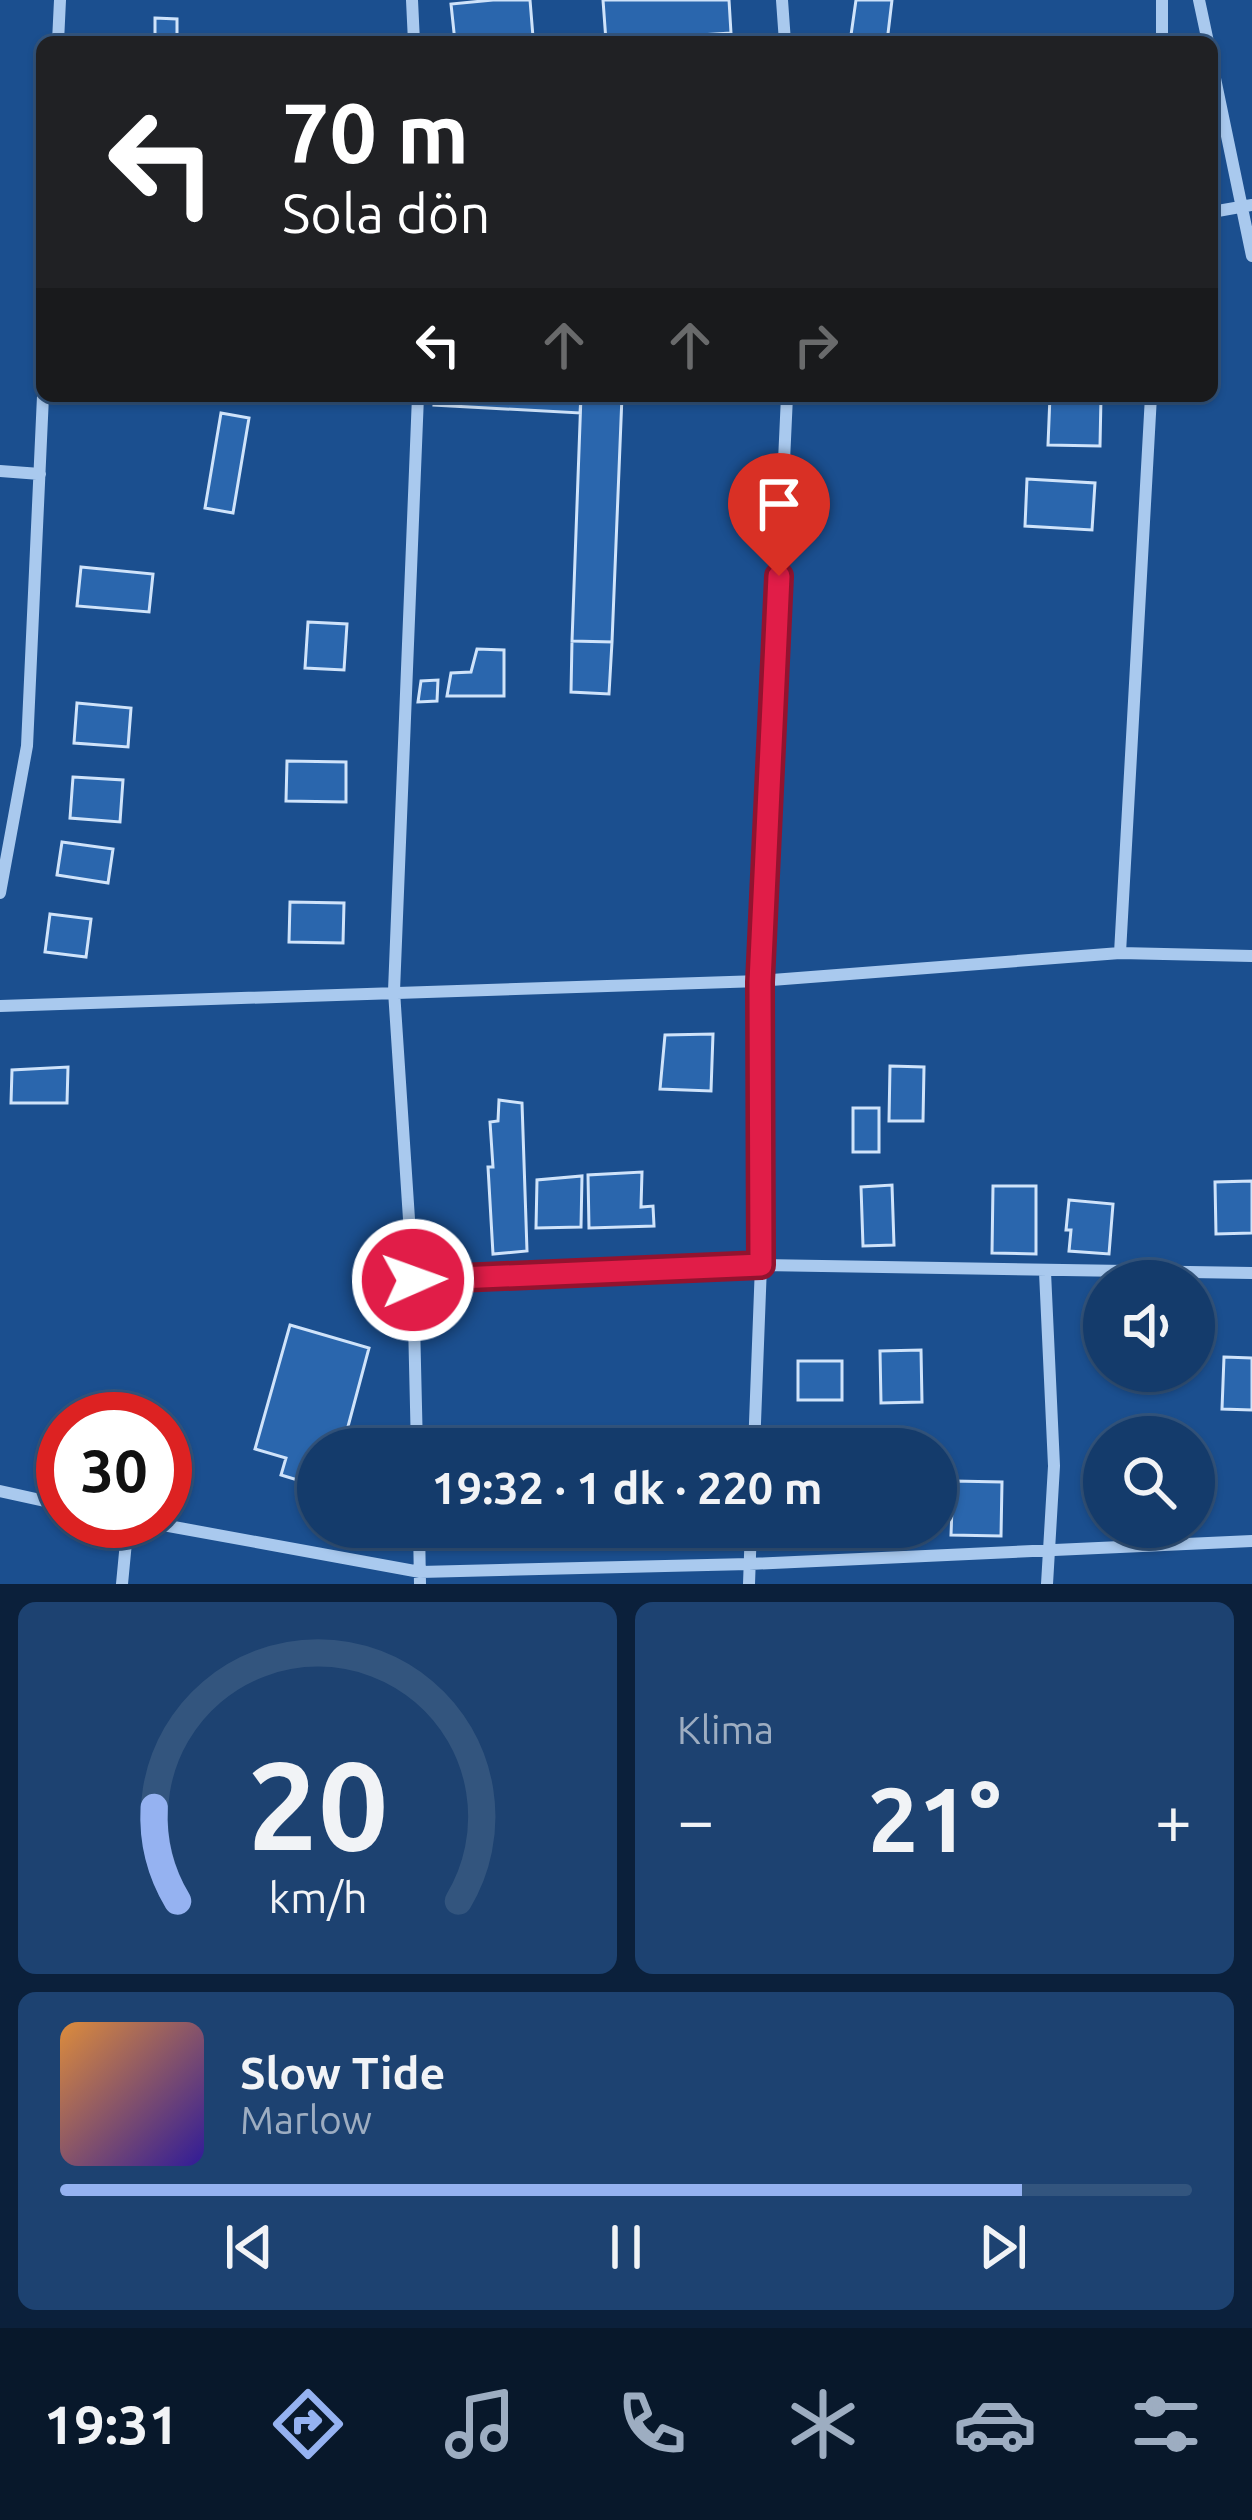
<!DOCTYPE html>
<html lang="tr">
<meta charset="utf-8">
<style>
:root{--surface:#143b6b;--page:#1d4271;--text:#f1f3f6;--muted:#9dadc1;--line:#33557e;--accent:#95b2f1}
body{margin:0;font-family:Ubuntu,sans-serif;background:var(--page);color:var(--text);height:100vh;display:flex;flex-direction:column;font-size:45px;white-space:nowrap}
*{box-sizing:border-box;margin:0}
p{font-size:39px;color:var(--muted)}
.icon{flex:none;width:66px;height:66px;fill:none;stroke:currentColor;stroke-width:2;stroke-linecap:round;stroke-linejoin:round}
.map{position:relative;height:1584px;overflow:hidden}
.drawer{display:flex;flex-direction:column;gap:18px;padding:18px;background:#0b203b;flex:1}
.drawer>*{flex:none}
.top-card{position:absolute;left:36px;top:36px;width:1182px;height:366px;border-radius:18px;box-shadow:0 3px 9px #0004,0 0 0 3px var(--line);background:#202124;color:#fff;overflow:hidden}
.fabs{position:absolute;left:1083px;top:1260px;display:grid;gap:24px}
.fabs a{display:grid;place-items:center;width:132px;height:132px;border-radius:50%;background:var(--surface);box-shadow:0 3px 9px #0004,0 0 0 3px var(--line);font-size:60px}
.speed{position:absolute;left:36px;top:1392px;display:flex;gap:24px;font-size:60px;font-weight:700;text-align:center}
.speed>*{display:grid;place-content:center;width:156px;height:156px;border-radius:50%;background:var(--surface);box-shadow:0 3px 9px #0004,0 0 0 3px var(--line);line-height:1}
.speed .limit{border:18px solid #d22;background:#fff;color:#111}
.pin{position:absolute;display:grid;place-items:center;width:102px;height:102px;color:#fff;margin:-123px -51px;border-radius:50% 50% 50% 0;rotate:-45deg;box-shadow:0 0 12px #0007}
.pin .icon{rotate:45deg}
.me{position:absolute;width:132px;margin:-66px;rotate:88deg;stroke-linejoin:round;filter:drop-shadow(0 0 9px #0008)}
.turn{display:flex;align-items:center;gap:42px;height:252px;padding:0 48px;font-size:54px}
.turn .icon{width:156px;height:156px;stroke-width:2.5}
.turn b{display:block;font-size:84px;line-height:102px}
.lanes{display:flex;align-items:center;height:114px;padding:0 48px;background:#0003;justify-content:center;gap:60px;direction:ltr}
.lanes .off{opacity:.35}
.big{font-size:90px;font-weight:700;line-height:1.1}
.drawer .tile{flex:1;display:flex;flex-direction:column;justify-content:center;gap:18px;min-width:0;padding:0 42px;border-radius:18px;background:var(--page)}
.drawer .dial{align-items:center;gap:0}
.dial svg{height:312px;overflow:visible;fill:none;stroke:var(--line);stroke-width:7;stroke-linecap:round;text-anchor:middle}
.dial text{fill:var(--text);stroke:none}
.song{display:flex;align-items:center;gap:36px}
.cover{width:144px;height:144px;border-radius:18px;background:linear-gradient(135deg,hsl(30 70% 55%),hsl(250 70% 35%))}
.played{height:12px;border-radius:6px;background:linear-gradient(90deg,var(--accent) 85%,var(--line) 85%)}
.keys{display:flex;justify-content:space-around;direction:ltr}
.heat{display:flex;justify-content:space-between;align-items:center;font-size:66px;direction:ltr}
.drawer .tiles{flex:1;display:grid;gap:18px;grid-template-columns:1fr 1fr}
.tile:last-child{grid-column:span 2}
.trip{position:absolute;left:297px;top:1428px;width:660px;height:120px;border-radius:60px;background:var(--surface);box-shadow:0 3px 9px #0004,0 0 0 3px var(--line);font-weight:700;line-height:120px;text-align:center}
.menu{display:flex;height:192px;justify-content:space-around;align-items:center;background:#08182b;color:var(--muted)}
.menu .icon{width:84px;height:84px}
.menu .selected{color:var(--accent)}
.menu b{font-size:54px;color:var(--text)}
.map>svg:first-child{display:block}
</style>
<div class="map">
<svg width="1252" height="1584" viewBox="0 0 1252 1584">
<rect width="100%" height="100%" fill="#1b4f8f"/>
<path fill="#2a66ad" stroke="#cfe3fa" stroke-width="3" d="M493 0H530L533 37 455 42 451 4Z
M603 0H729L731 33 606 41Z
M856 0H892L887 42H850Z
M155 18 177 19V42H107H155Z
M435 396H581L580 413 434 405Z
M581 396H622L612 642 572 641Z
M1050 396 1101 397 1100 446 1048 445Z
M221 413 249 418 233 513 205 508Z
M1027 479 1095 483 1092 530 1025 526Z
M81 567 153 574 149 612 77 606Z
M308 622 347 624 344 670 305 668Z
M572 641 612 642 609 694 571 692Z
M477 649 504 650V696H447L451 673 471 672Z
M438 680 437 701 418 702 421 681Z
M77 703 131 708 128 747 74 743Z
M287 761 346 762V802L286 801Z
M73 777 123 780 120 822 70 818Z
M62 842 113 849 108 883 57 875Z
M290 902 344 903 343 943 289 942Z
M50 914 91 919 86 957 45 952Z
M713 1034 711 1091 660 1089 665 1035Z
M890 1066 924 1067 923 1121H889Z
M68 1067 67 1103H11L12 1070Z
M499 1100 522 1103 527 1251 493 1254 488 1167H493L490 1122 498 1121Z
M853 1108H879V1152H853Z
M642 1172 641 1207 653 1206 654 1226 589 1228 588 1175Z
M582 1176 581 1227 536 1228 537 1180Z
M1252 1181V1233L1216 1234 1215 1182Z
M892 1185 894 1245 863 1246 861 1187Z
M993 1186H1036V1254L992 1253Z
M1069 1200 1113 1204 1109 1254 1069 1251 1071 1230H1066Z
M290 1325 369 1348 342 1449H318L317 1486 281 1475 286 1458 255 1449Z
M921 1350 922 1402 881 1403 880 1351Z
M1224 1357 1252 1358V1410L1222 1409Z
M798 1361H842V1400H798Z
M953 1481 1002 1482 1001 1536 951 1535Z"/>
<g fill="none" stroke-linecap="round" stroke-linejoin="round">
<path stroke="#a9c9ee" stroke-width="12" d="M412 0 414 42
M782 0 785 42
M1199 0 1208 42
M58 42 60 0
M1162 42V0
M1212 64 1252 256
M1212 212 1252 205
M0 471 40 474
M0 893 27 746 43 396
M1120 953 1151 396
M0 1006 760 981 1120 953 1252 956
M1045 1272 1054 1466 1047 1584
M413 1280 761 1265 1252 1273
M417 1449 413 1280 394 991 418 396
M754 1449 761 1265 760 981 787 396
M0 1491 63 1505
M141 1521 420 1572 749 1564 1252 1541
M419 1527 420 1584
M122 1584 128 1521
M749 1584 751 1527"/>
</g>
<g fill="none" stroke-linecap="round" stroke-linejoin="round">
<g stroke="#92132f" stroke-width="30">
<path id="route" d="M413 1280 761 1265 760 982 779 576"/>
</g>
<use href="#route" stroke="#e11d48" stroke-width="21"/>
</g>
</svg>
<div class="fabs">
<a><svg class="icon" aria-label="sound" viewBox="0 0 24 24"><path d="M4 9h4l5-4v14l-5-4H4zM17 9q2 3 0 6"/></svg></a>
<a><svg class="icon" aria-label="search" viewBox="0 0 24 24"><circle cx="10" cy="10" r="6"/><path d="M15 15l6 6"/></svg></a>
</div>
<div class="speed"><div class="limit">30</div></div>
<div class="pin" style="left:779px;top:576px;background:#d93025"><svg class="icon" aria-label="arrive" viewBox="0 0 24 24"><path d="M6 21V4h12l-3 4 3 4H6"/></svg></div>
<svg class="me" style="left:413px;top:1280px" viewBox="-20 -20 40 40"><circle r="17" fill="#e11d48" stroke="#fff" stroke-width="3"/><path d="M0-11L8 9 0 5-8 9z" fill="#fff"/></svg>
<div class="trip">19:32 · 1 dk · 220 m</div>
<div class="top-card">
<div class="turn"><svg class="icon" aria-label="left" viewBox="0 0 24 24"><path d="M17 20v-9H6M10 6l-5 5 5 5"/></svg><div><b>70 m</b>Sola dön</div></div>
<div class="lanes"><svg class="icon" aria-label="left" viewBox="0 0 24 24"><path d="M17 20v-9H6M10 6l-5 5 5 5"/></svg><svg class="icon off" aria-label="ahead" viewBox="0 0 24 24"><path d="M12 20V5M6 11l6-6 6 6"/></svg><svg class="icon off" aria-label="ahead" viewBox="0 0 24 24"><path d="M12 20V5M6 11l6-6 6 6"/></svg><svg class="icon off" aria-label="right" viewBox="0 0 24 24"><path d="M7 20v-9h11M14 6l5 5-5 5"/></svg></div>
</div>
</div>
<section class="drawer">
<div class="tiles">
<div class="tile dial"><svg viewBox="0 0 100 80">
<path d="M14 69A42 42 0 1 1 86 69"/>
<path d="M14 69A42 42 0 0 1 8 45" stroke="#95b2f1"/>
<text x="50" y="56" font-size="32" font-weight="700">20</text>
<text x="50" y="72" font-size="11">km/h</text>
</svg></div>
<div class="tile"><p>Klima</p>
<div class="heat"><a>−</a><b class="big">21°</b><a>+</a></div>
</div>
<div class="tile">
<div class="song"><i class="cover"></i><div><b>Slow Tide</b><p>Marlow</p></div></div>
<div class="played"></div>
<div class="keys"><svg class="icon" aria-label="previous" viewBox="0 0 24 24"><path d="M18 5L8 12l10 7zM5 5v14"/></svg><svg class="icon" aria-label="pause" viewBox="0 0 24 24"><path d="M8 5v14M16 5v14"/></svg><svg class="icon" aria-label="next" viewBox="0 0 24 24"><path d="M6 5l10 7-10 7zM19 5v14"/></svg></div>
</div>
</div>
</section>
<nav class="menu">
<b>19:31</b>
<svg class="icon selected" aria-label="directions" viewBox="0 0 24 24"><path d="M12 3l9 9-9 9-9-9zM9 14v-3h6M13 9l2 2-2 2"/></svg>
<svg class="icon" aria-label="music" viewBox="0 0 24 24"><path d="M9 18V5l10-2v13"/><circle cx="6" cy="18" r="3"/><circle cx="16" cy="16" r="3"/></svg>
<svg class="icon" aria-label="phone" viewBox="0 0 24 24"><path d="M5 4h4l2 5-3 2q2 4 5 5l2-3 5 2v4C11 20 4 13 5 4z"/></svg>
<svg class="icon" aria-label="climate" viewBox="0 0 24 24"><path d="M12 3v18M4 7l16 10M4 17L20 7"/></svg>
<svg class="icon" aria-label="car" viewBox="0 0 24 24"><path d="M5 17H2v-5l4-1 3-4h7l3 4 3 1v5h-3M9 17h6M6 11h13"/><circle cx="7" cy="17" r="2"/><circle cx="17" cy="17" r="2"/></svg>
<svg class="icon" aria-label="filters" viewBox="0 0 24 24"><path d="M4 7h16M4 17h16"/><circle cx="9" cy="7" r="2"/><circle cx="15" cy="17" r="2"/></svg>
</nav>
